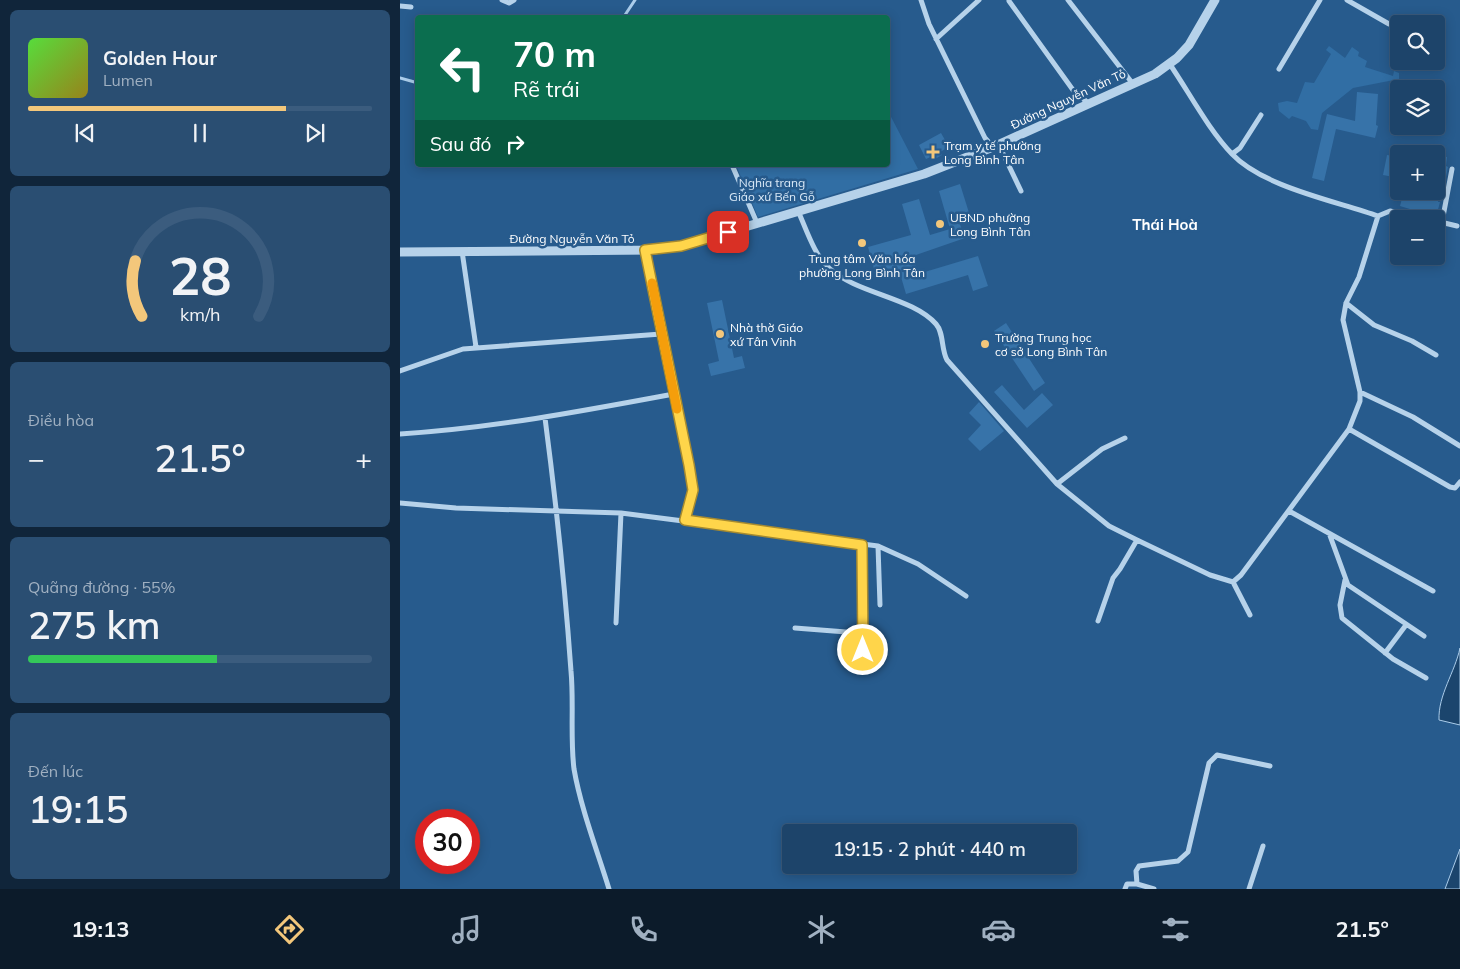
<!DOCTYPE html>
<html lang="vi">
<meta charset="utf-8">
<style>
:root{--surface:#1d446a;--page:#2a4e72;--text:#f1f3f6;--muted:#a0b0c1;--line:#3b5c7e;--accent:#f3c77b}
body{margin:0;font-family:Mulish,sans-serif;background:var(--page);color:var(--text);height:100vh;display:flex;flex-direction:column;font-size:19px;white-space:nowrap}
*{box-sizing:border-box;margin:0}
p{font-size:16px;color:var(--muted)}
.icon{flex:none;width:28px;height:28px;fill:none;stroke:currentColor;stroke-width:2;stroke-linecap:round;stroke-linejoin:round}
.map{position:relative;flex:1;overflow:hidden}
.details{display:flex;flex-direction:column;gap:10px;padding:10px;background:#10253a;width:400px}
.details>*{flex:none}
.top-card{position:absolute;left:15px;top:15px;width:475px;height:152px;border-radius:5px;box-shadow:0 2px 12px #0003,0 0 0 1px var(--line);background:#0b6e4f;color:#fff;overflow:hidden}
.tools{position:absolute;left:990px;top:15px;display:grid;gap:10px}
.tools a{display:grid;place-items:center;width:55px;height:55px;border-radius:5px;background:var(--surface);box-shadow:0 2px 12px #0003,0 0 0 1px var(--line);font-size:25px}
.speed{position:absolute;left:15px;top:809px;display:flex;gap:10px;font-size:25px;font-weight:700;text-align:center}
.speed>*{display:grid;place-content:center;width:65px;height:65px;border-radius:50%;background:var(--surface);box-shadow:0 2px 12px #0003,0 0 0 1px var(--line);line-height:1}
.speed .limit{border:8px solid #d22;background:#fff;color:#111}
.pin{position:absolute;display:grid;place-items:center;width:42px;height:42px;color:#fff;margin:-21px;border-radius:10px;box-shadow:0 2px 8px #0006}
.me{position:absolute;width:55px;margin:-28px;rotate:0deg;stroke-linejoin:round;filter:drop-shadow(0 0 4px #0008)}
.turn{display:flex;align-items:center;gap:18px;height:105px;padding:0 15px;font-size:22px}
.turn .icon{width:65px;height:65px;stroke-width:2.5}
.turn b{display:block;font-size:35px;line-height:42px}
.then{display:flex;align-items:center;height:48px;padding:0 15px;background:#0003;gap:10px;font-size:19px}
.big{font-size:38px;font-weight:600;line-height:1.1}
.details .widget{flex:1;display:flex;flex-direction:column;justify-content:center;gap:8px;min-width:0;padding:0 18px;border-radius:8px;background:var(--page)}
.details .dial{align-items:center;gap:0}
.dial svg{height:130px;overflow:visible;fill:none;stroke:var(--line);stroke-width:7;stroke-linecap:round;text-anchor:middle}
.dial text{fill:var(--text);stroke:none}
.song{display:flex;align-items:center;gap:15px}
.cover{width:60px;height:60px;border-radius:8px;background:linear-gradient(135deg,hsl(110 70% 55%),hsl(50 70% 35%))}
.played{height:5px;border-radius:2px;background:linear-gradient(90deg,var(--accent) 75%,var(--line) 75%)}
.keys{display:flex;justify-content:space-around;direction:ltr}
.heat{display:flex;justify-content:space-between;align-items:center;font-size:28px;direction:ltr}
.charge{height:8px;border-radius:4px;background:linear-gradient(90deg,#34c759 55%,var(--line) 0)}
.trip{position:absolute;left:382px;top:824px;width:295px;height:50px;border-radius:5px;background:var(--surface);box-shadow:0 2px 12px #0003,0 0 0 1px var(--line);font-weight:600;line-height:50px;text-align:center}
.menu{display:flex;height:80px;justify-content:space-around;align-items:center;background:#0c1b2a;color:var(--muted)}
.menu .icon{width:35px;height:35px}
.menu .active{color:var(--accent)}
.menu b{font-size:22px;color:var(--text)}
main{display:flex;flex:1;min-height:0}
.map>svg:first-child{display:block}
</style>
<main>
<section class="details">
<div class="widget">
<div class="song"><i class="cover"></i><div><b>Golden Hour</b><p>Lumen</p></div></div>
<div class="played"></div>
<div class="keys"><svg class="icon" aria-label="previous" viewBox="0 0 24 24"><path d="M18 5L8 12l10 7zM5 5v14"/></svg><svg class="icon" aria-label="pause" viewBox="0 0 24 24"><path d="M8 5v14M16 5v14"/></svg><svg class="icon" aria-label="next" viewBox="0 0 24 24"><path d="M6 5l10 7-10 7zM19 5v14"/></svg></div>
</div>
<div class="widget dial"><svg viewBox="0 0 100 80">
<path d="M14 69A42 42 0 1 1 86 69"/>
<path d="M14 69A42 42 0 0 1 10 35" stroke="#f3c77b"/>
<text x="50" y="56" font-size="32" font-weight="700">28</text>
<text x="50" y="72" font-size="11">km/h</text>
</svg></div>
<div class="widget"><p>Điều hòa</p>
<div class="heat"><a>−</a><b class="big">21.5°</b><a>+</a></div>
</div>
<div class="widget"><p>Quãng đường · 55%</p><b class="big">275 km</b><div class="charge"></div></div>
<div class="widget"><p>Đến lúc</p><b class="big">19:15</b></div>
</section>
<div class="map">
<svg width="1060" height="889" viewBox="0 0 1060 889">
<rect width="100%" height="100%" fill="#275b8d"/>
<path fill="#316ea4" d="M929 46 945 58 952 47 959 52 958 56 967 61 965 67 993 76 994 71 999 73V79L953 88 922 113 918 130 911 129 906 121 892 116 889 119 879 111 878 103 887 101 897 103 905 82 914 83 931 54 926 50Z
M488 111 518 169 358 217 336 165H488Z"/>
<path fill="#1b456d" stroke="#abcdeb" d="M1060 648V725L1039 720C1038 695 1055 672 1060 648Z
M1060 849V889H1045Z"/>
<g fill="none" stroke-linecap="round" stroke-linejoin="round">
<path stroke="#abcdeb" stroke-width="3" d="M223 18 235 0
M0 78 18 83"/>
</g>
<path fill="#3773a9" d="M957 92 978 94 976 125 978 126 975 138 936 129 924 181 912 178 927 114 955 121Z
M541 133 549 147 540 152 542 155 535 159 533 156 526 159 519 145Z
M987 155 999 157V178L983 175Z
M1036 155 1047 157 1046 166 1048 167 1044 187 1036 186Z
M560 184 570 216 558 219 565 238 513 256 518 274 578 256 588 286 573 291 568 275 506 294 499 270 476 276 468 247 511 235 502 204 519 199 530 235 550 229 539 191Z
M1004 191H1040L1038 202H1040L1036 217 1000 206Z
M322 300 334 358 342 356 345 368 311 376 308 364 319 361 307 303Z
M606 323 645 383 634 391 594 331Z
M602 385 624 410 642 393 653 405 627 428 594 392Z
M579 402 604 431 580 451 568 439 581 425 569 413Z"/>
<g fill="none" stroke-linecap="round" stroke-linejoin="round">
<path stroke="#b6d2ea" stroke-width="5" d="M102 0 109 3 114 0
M521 0 529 24 585 138 593 147
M668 0 733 84
M947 0 989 24
M609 1 673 90 688 103
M0 6 11 7
M536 39 579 0
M769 63C789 92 808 129 832 154 863 187 936 201 978 216L990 211 1025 219
M879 69 920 0
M599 145 621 191
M832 154 840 148 861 115
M332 165 357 223
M398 211C406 228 414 255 429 268 457 294 512 297 536 324 544 333 541 349 547 360L657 484 688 509 709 526 737 540 810 575 833 582 841 575 949 429 960 401V392L943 320 946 303 959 277 978 216
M1036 221 1057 226
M1042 222 1052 169
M245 250 289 465 293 490 285 519
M62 251 76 347
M946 303 974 325 1012 341 1036 355
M0 371 63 349 261 334
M960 392 1013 417 1060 446
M145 418C156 502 165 587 171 671 174 703 170 737 174 769 181 809 197 850 209 889
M949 429 1050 487 1055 488 1060 482
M0 434C93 428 183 411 274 394
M657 484 702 449 725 438
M0 503 56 508 221 513 478 546 518 564 566 596
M889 511 1033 591
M929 533 948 585 1024 636
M462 545 463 650
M478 546 480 605
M945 580 940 605 942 618 993 659 1026 678
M833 582 850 615
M698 621 713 578 720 569 737 540
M216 623 221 513
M395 628 459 633
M447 645 461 632
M985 653 1006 625
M737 884 754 889
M725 889 727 884H737L736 871 739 866 778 861 788 852 809 763 817 755 870 766
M849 889 863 846"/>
<path stroke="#b6d2ea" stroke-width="9" d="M0 252 254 250 281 246 524 174 593 147 755 74 777 58 789 45 815 0"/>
</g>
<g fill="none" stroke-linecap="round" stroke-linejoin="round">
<g stroke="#a68a30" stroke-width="12">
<path id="route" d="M328 232 281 246 245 250 289 465 293 490 285 520 462 545 463 650"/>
</g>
<use href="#route" stroke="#ffd54a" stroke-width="9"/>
<path stroke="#f59e0b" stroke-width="9" d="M252 283 277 409"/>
</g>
<g fill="#f3c77b" stroke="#275b8d" stroke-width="2">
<path d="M530.5 144.5h5v5h5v5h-5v5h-5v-5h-5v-5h5z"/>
<circle cx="540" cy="224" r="5"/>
<circle cx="462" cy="243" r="5"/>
<circle cx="320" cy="334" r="5"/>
<circle cx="585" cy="344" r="5"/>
</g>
<g text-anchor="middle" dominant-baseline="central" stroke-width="5" stroke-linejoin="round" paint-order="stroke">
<g font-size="12" fill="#fff" stroke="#275b8d">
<text transform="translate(668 99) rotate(-25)">Đường Nguyễn Văn Tỏ</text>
<text x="172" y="238">Đường Nguyễn Văn Tỏ</text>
</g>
<g font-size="12" fill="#fff" stroke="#275b8d" text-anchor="start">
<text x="544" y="145">Trạm y tế phường<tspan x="544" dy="14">Long Bình Tân</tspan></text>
<text x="550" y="217">UBND phường<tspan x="550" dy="14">Long Bình Tân</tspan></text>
<text x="462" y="258" text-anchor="middle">Trung tâm Văn hóa<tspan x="462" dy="14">phường Long Bình Tân</tspan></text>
<text x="330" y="327">Nhà thờ Giáo<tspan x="330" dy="14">xứ Tân Vinh</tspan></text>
<text x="595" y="337">Trường Trung học<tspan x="595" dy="14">cơ sở Long Bình Tân</tspan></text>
</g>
<g font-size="12" fill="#daeaf8" stroke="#275b8d">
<text x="372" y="182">Nghĩa trang<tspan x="372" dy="14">Giáo xứ Bến Gỗ</tspan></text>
</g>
<g font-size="15" font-weight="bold" fill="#fff" stroke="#275b8d">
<text x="765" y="224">Thái Hoà</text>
</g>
</g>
</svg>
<div class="tools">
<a><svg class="icon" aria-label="search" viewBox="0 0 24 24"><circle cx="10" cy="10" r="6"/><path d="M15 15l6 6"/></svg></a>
<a><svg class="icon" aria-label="layers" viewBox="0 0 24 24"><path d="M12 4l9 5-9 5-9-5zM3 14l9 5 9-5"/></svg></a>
<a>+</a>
<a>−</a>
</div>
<div class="speed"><div class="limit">30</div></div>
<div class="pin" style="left:328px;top:232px;background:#d93025"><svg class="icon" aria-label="arrive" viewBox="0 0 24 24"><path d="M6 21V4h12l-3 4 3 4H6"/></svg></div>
<svg class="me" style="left:463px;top:650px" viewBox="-20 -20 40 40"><circle r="17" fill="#ffd54a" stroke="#fff" stroke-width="3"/><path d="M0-11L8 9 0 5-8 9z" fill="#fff"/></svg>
<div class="trip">19:15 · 2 phút · 440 m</div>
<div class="top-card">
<div class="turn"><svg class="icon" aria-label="left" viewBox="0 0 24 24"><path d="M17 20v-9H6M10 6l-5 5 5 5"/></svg><div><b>70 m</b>Rẽ trái</div></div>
<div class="then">Sau đó<svg class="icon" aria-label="right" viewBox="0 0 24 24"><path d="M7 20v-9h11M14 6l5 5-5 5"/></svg></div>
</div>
</div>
</main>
<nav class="menu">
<b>19:13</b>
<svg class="icon active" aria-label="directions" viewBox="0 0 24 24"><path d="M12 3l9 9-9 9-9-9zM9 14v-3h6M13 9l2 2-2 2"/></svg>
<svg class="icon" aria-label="music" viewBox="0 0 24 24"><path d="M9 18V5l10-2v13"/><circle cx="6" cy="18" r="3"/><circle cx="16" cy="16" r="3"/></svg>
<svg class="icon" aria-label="phone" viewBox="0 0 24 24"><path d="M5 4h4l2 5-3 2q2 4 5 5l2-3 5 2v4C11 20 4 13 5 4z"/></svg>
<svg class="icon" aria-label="climate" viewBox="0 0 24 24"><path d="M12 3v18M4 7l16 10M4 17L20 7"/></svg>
<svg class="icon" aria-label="car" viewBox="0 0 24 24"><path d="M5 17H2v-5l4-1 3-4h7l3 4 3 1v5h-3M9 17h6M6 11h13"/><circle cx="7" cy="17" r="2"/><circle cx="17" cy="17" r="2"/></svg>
<svg class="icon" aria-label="filters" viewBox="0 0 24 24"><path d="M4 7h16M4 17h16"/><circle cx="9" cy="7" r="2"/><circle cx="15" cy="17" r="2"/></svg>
<b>21.5°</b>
</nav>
